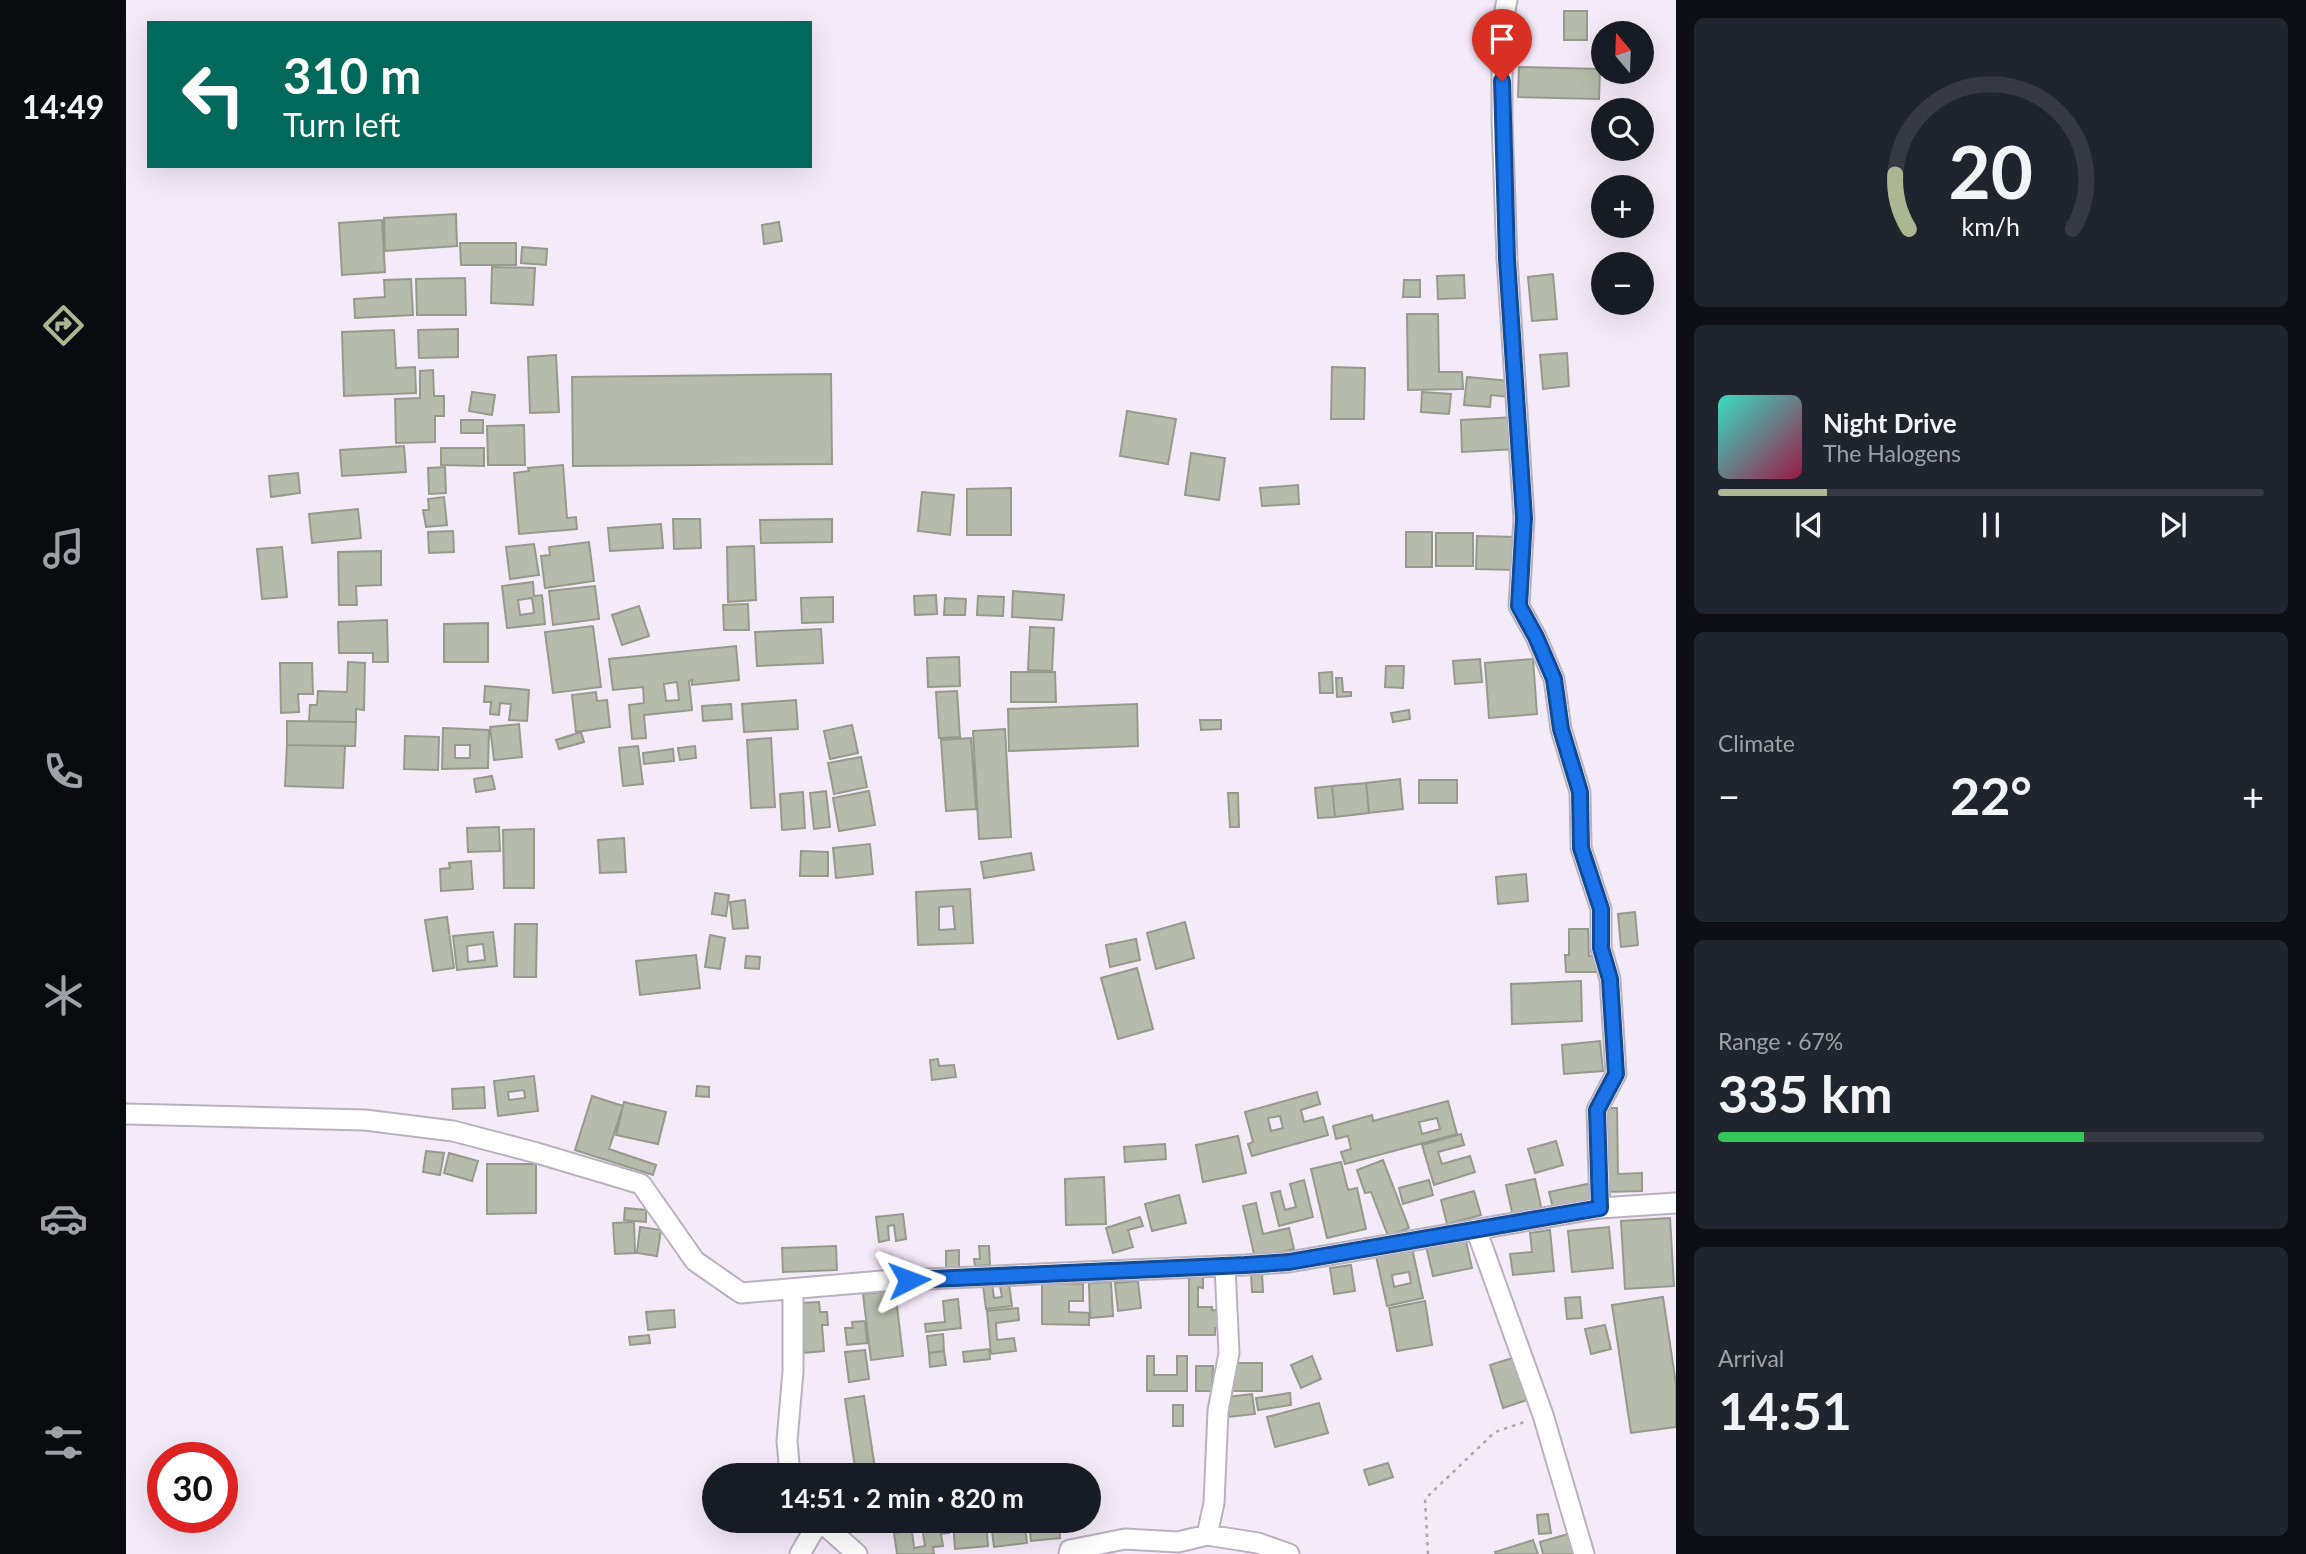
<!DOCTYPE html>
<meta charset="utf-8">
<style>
:root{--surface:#171b24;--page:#20242c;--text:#f1f3f6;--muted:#9ea1a6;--line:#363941;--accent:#acb693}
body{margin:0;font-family:Lato,sans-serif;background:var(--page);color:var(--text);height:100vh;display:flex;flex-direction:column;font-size:26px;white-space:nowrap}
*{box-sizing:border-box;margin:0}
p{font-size:23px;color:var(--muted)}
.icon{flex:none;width:38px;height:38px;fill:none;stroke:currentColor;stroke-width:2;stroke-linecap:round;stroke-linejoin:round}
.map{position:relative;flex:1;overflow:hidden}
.sheet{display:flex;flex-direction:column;gap:18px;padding:18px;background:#0d0f14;width:630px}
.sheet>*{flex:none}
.banner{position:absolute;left:21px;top:21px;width:665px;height:147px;border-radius:0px;box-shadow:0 7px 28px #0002;background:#00695c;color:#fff;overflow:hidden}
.needle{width:46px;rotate:341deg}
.tools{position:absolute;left:1465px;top:21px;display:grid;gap:14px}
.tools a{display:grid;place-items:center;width:63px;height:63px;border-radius:50%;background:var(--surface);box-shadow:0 7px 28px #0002;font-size:35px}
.speed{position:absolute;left:21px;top:1442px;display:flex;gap:14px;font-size:35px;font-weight:700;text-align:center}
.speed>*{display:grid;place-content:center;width:91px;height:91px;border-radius:50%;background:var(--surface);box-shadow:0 7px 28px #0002;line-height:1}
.speed .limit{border:10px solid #d22;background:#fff;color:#111}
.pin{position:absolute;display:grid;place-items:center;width:60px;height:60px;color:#fff;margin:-72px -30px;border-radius:50% 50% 50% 0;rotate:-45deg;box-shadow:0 0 7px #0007}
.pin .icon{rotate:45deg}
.me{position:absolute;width:77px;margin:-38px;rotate:87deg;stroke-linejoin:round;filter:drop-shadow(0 0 5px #0008)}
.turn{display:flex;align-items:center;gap:24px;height:147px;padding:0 21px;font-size:32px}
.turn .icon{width:91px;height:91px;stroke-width:2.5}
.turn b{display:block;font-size:49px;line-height:60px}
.big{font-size:52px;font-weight:700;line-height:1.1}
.sheet .card{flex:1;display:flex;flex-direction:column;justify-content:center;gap:10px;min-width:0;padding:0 24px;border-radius:10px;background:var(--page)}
.sheet .dial{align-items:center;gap:0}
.dial svg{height:182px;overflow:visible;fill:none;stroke:var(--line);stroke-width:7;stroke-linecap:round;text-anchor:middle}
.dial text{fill:var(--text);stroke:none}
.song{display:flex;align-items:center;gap:21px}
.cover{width:84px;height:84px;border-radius:10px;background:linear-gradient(135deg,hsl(170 70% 55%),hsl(340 70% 35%))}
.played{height:7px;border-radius:4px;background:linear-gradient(90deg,var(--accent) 20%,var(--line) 20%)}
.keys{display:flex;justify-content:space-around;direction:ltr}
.heat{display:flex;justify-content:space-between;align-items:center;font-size:38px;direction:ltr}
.charge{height:10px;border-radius:5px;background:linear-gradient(90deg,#34c759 67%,var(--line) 0)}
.trip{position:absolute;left:576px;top:1463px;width:399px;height:70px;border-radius:35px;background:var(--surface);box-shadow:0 7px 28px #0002;font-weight:700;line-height:70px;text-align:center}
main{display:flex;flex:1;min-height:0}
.tabs{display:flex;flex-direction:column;width:126px;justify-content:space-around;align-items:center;background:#090b0e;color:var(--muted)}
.tabs .icon{width:49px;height:49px}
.tabs .active{color:var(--accent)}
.tabs b{font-size:32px;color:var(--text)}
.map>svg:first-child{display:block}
</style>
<main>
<nav class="tabs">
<b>14:49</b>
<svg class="icon active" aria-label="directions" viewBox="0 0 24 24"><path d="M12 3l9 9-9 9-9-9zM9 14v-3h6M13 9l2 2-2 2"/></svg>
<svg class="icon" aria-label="music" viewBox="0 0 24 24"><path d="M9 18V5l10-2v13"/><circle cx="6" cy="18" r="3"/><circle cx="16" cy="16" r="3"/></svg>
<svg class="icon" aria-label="phone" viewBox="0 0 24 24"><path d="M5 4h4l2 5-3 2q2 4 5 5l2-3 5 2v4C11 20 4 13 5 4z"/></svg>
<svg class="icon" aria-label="climate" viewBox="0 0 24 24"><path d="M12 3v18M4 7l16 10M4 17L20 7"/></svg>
<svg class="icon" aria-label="car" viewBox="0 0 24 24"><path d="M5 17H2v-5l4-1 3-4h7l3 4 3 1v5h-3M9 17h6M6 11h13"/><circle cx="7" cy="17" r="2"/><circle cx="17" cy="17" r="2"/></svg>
<svg class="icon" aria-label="filters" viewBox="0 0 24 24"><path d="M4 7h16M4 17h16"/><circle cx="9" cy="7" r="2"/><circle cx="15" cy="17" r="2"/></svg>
</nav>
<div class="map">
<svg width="1550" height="1554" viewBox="0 0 1550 1554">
<rect width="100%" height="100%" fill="#f4ebf8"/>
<path fill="#b6bbad" stroke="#959a8c" stroke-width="2" fill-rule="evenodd" d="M1438 11H1461V40H1438Z
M1393 67 1474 69 1473 99 1392 97Z
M330 214 331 246 259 251 258 218Z
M256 220 259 272 216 275 213 223Z
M653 222 656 241 638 244 636 225Z
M334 243H390V265H335Z
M396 247 421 249 420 265 395 263Z
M366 267 409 268 407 305 365 303Z
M1427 274 1431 319 1406 321 1402 277Z
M1338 275 1339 298 1312 299 1311 276Z
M339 278 340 315H291L290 279Z
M285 279 287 315 229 318 228 299 259 297 258 280Z
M1278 280H1294V297H1277Z
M1281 314H1312L1313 372H1336L1337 389 1282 390Z
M332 329V357L293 358 292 330Z
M268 330 270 368 289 367 290 393 218 396 216 332Z
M1441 353 1443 386 1417 389 1414 355Z
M430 355 433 412 404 413 402 357Z
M1206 367 1239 368 1238 419H1205Z
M307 370 308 396H318V416H309V442L270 443 269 399 294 398V371Z
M705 374 706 464 447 466 446 377Z
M1341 377 1384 381 1383 397 1365 395 1364 407 1338 405Z
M346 392 369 395 366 415 343 411Z
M1296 392 1325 394 1323 414 1295 412Z
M1001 411 1050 419 1042 464 994 456Z
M1389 417 1390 449 1336 452 1335 420Z
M335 420H357V433H335Z
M398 425 399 465H362L361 426Z
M278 446 280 472 216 476 214 450Z
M315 448H358V466L315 465Z
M1065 453 1099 458 1093 500 1059 495Z
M437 465 441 518 450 517 451 529 393 534 388 473 403 471 402 468Z
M319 467 320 493 303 494 302 468Z
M172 473 174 493 145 497 143 476Z
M1172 485 1173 504 1136 506 1134 488Z
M885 488V535H841V489Z
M796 492 828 495 824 535 792 531Z
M318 497 321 525 300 527 297 510H303L302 499Z
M232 509 235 538 186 543 183 514Z
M547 519H574L575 548 548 549Z
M706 519V542L635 543 634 520Z
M535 524 537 548 484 551 482 528Z
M327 531 328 552 303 553 302 532Z
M1280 532H1306V567H1280Z
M1310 533H1347V566H1310Z
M1351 536 1390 537V570L1350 569Z
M463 542 468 581 419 588 415 556 424 555 423 547Z
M408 544 413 575 384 579 380 547Z
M628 546 630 600 602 602 601 547Z
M156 547 161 597 136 599 131 549Z
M255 551V585L230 586 231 605H213L212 552Z
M407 582 408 596 416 595 419 624 381 628 376 586ZM406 598 408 613 394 615 392 600Z
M469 586 473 619 427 625 423 591Z
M887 591 938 595 936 620 886 617Z
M810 595 811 614 789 615 788 596Z
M852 596 878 597 877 616 851 615Z
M707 597V622L676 623 675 598Z
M819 598 840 599 839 615H818Z
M622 604 623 630H598L597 605Z
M513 606 523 636 496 645 486 615Z
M261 620 262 662H247V653H213L212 622Z
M362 623V662H318V624Z
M467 626 475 687 427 693 419 632Z
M904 627 928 628 926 671 902 670Z
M695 629 697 663 631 666 629 632Z
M610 646 613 680 566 685V680L563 681 566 710 518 715 520 738 506 739 503 705 518 703 517 687 487 690 483 659ZM551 682 553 700 540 701 538 684Z
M833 657 834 686 802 687 801 658Z
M1354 659 1356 682 1329 684 1327 661Z
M1407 659 1411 714 1363 718 1359 663Z
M222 662 239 663 238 710 230 709V722L183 721 184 705H191L192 691 221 692Z
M154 663H186L187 694H172L173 712 155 713Z
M1260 666H1278L1277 688 1259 687Z
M885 672H929L930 702H885Z
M1206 672 1207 693H1194L1193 673Z
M1210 678H1216L1217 692H1225V696L1211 697Z
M359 686 403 690 401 721 383 720 385 704 374 703 373 715 364 714 365 702H358Z
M831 691 834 737 813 738 810 692Z
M470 692 471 701 481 700 484 727 450 732 446 695Z
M670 700 672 729 618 732 616 704Z
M605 704 606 719 577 721 576 706Z
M1011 704 1012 746 883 751 882 709Z
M1283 710 1284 719 1267 722 1265 713Z
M1074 720H1095V729L1075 730Z
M161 721 230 722 229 746 161 745Z
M393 724 396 757 368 760 364 727Z
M726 725 732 753 704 759 698 731Z
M317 728 363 730 362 768 316 769ZM329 745H344V758H329Z
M879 729 885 837 853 839 847 731Z
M455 732 458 742 433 749 430 740Z
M279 736 313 737 312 770 278 769Z
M645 738 649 807 625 808 621 740Z
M845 738 850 809 820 811 815 740Z
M161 745 219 746 217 788 159 786Z
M512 746 517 784 497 786 493 748Z
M569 746 570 758 554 760 552 748Z
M547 749 548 761 518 764 517 753Z
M735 757 741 787 708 794 702 763Z
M366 776 369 789 350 792 348 779Z
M1274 779 1277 809 1243 813 1240 783Z
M1293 780H1331V803H1293Z
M1240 783 1243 813 1209 817 1206 786Z
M1206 786 1209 817 1192 818 1189 788Z
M700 791 704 827 688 829 684 793Z
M743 791 749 825 713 831 707 798Z
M677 792 679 828 656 830 654 794Z
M1102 793H1112L1113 827H1104Z
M373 827 374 851 342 852 341 828Z
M408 829V888H378L377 830Z
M498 838 500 872 474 873 472 840Z
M744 844 747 874 710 878 707 848Z
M675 851 702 852V876H674Z
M905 853 908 870 858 878 855 862Z
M345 861 347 889 315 891 314 869 324 868 323 863Z
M1400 874 1402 901 1372 904 1370 877Z
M844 889 847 943 792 945 790 892ZM827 906 829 929 813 930V907Z
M589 893 603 895 600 916 586 914Z
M619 900 622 928 607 929 604 902Z
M1509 912 1512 945 1495 947 1492 914Z
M321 917 328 968 307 971 299 920Z
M1059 922 1068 958 1030 969 1021 933Z
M389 924H411L410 977H388Z
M1443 929H1462L1463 956H1471V972H1440L1439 955H1443Z
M367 932 371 966 331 970 327 936ZM357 944 359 960 342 962 341 946Z
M584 935 599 938 594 969 579 967Z
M1010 939 1014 960 984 967 980 945Z
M570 955 574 988 514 995 510 961Z
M620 956 634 957 633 969 619 968Z
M1011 968 1027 1029 992 1039 975 978Z
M1455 981 1456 1021 1386 1024 1385 984Z
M1474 1041 1477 1071 1438 1074 1436 1045Z
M812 1059 813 1066 828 1065 830 1077 806 1080 804 1060Z
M408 1076 412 1111 372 1116 368 1081ZM398 1090 399 1098 383 1100 382 1092Z
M571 1086 583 1087V1097L570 1096Z
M358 1087 359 1108 327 1109 326 1089Z
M1191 1092 1194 1104 1175 1110 1178 1122 1197 1117 1202 1135 1126 1156 1122 1144 1127 1142 1119 1112ZM1154 1116 1157 1128 1145 1131 1142 1118Z
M466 1096 497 1106 483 1149 530 1165 527 1175 449 1150Z
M1322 1101 1331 1134 1219 1164 1215 1152 1225 1149 1222 1136 1210 1139 1207 1126 1246 1115 1247 1121ZM1311 1118 1314 1129 1296 1134 1293 1122Z
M498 1102 540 1112 532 1144 490 1135Z
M1477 1108H1491L1492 1174 1516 1173V1191L1478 1192Z
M1335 1134 1338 1145 1312 1152 1316 1164 1344 1156 1349 1172 1308 1185 1296 1145Z
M1112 1136 1120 1173 1077 1182 1070 1145Z
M1430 1141 1437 1165 1409 1173 1402 1149Z
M1039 1144 1040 1159 999 1162 998 1147Z
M300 1151 318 1153 314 1175 297 1172Z
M323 1153 352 1161 346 1181 318 1173Z
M1257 1160 1283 1228 1262 1236 1245 1192 1239 1193 1231 1170Z
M1215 1162 1222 1190 1231 1188 1240 1229 1201 1238 1185 1169Z
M361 1164H410V1213L361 1214Z
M978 1177 980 1224 940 1225 939 1179Z
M1409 1179 1416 1211 1387 1217 1380 1185Z
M1178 1180 1187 1217 1153 1226 1145 1193 1154 1191 1159 1210 1170 1207 1164 1184Z
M1303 1180 1307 1195 1277 1204 1273 1188Z
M1466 1183 1469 1199 1427 1208 1423 1192Z
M1348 1191 1355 1215 1321 1224 1315 1200Z
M1053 1195 1060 1223 1026 1231 1019 1204Z
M1130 1203 1137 1234 1163 1228 1168 1249 1129 1258 1117 1206Z
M499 1208 520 1210V1222L498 1220Z
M777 1214 780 1239 770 1241 768 1225 762 1226 763 1240 753 1242 750 1217Z
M1014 1217 1017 1226 1002 1230 1007 1247 987 1253 980 1228Z
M1544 1218 1548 1286 1499 1289 1495 1221Z
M508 1222 509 1253 489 1254 487 1223Z
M514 1227 535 1230 531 1256 511 1253Z
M1483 1227 1487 1268 1446 1272 1442 1231Z
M1424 1230 1428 1271 1387 1275 1384 1254 1406 1252 1404 1233Z
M1339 1237 1346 1268 1307 1276 1300 1246Z
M710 1246 711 1270 657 1272 656 1248Z
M853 1246H863L864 1265 849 1266 848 1259H854Z
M1286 1248 1297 1298 1261 1306 1250 1256ZM1283 1272 1285 1283 1268 1287 1266 1275Z
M833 1250V1268H820V1251Z
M1225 1265 1229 1291 1208 1294 1204 1268Z
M1063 1272H1077V1288L1072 1287V1307H1086V1310L1099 1311V1328H1089V1335H1063Z
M1125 1272H1136L1137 1292H1126Z
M1012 1281 1015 1308 992 1311 989 1283Z
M985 1282 987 1316 964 1318 963 1283Z
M916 1283 957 1284V1301H943V1312L963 1313V1325L916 1324Z
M866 1284 868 1298 876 1297 874 1286 883 1284 886 1306 860 1309 857 1285Z
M769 1290 777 1356 745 1360 737 1294Z
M1454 1297 1456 1318 1441 1319 1439 1298Z
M1537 1297 1550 1384V1427L1505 1433 1486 1305Z
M832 1299 835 1328 800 1332 799 1324 819 1322 817 1301Z
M1299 1301 1306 1345 1271 1351 1263 1308Z
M693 1302 694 1312H701L702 1325H696L698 1351 678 1353 674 1303Z
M892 1308 893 1320 870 1323 871 1340 888 1338 890 1351 865 1354 861 1311Z
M548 1310 549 1327 522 1330 520 1312Z
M739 1321 741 1343 721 1345 719 1328H727L726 1322Z
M1479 1325 1485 1349 1465 1354 1459 1329Z
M817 1334 818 1351 803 1353 801 1336Z
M523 1335 524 1343 504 1345 503 1337Z
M863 1349 864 1359 838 1362 837 1352Z
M739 1350 743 1379 723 1382 719 1352Z
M818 1351 820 1365 804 1367 803 1353Z
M1021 1356H1028V1375H1051V1356H1061V1391H1021Z
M1186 1356 1195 1379 1175 1388 1165 1365Z
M1393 1356 1407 1398 1377 1408 1364 1365Z
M1106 1363H1136V1391H1106Z
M1070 1366H1087L1086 1391H1070Z
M1164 1393 1165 1405 1132 1410 1130 1398Z
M1126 1394 1129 1414 1103 1417 1101 1397Z
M738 1396 750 1475H730L719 1399Z
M1193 1403 1202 1433 1149 1447 1141 1417Z
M1047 1405H1057V1426H1047Z
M1262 1463 1267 1477 1243 1485 1238 1470Z
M1422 1514 1425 1533 1413 1534 1411 1515Z
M725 1521H764L765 1522 727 1530Z
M827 1521H860L862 1546 829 1549Z
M886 1521H898L901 1543 868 1547 866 1531 887 1529Z
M903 1521H913L914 1526 933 1524 934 1538 905 1541Z
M822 1523 823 1533 815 1534 817 1546 807 1547 808 1554H771L768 1533 786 1531 788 1548 799 1546 796 1527Z
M1449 1532 1455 1554H1417L1414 1542Z
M1407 1540 1412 1554H1370L1369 1552Z"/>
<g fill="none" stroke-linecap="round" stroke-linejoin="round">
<g stroke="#bab1be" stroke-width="23">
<path id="minor" d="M1381 0 1376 26V120L1381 259 1398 518 1393 606 1410 637 1428 679 1435 729 1454 792 1455 848 1475 909V948L1484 979 1490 1074 1471 1110 1474 1208
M0 1114 239 1120 327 1131 411 1153 515 1184 569 1261 615 1293 756 1281 1119 1265 1163 1262 1474 1208 1550 1203
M1350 1229 1417 1415 1458 1554
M664 1475 661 1441 667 1371V1289
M694 1521 731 1554
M1081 1535 1088 1503 1092 1411 1103 1353 1099 1266
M674 1554 693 1521
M943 1554 944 1550 999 1539 1052 1542 1081 1535 1132 1543 1163 1554"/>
</g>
<path stroke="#aba4ae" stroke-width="2.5" stroke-dasharray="3.5 5" stroke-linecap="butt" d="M1302 1554 1299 1499 1369 1432 1401 1421"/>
<use href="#minor" stroke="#fff" stroke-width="19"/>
</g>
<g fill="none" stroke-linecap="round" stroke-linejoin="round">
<g stroke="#114b97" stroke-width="18">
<path id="route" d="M783 1280 1119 1265 1163 1262 1474 1208 1471 1110 1490 1074 1484 979 1475 948V909L1455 848 1454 792 1435 729 1428 679 1410 637 1393 606 1398 518 1381 259 1376 81"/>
</g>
<use href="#route" stroke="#1a73e8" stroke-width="12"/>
</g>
</svg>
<div class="tools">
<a><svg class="needle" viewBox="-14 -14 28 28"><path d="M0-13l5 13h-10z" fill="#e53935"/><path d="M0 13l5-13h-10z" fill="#9ea1a6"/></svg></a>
<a><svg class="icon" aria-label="search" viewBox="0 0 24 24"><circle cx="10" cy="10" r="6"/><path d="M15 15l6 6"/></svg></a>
<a>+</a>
<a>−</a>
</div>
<div class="speed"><div class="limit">30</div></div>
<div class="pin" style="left:1376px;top:81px;background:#d93025"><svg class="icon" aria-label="arrive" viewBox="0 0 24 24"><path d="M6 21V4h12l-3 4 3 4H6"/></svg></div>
<svg class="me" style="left:783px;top:1280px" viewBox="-20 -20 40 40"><path d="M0-17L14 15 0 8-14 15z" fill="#1a73e8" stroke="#fff" stroke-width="4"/></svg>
<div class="trip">14:51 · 2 min · 820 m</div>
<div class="banner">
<div class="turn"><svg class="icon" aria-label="left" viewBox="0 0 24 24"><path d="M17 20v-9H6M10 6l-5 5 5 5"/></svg><div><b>310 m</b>Turn left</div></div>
</div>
</div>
<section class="sheet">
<div class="card dial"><svg viewBox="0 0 100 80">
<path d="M14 69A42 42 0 1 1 86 69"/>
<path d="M14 69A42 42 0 0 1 8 45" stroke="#acb693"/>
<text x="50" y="56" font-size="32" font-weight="700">20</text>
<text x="50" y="72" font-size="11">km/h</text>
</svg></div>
<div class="card">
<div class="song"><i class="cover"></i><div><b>Night Drive</b><p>The Halogens</p></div></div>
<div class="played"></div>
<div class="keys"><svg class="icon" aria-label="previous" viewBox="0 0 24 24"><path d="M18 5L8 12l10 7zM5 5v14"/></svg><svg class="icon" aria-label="pause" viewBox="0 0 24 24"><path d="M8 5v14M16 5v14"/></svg><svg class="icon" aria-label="next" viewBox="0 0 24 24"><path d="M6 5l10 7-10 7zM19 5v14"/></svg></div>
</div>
<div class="card"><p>Climate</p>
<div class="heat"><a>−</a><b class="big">22°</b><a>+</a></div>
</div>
<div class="card"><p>Range · 67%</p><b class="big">335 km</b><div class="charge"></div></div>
<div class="card"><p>Arrival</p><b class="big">14:51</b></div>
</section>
</main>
